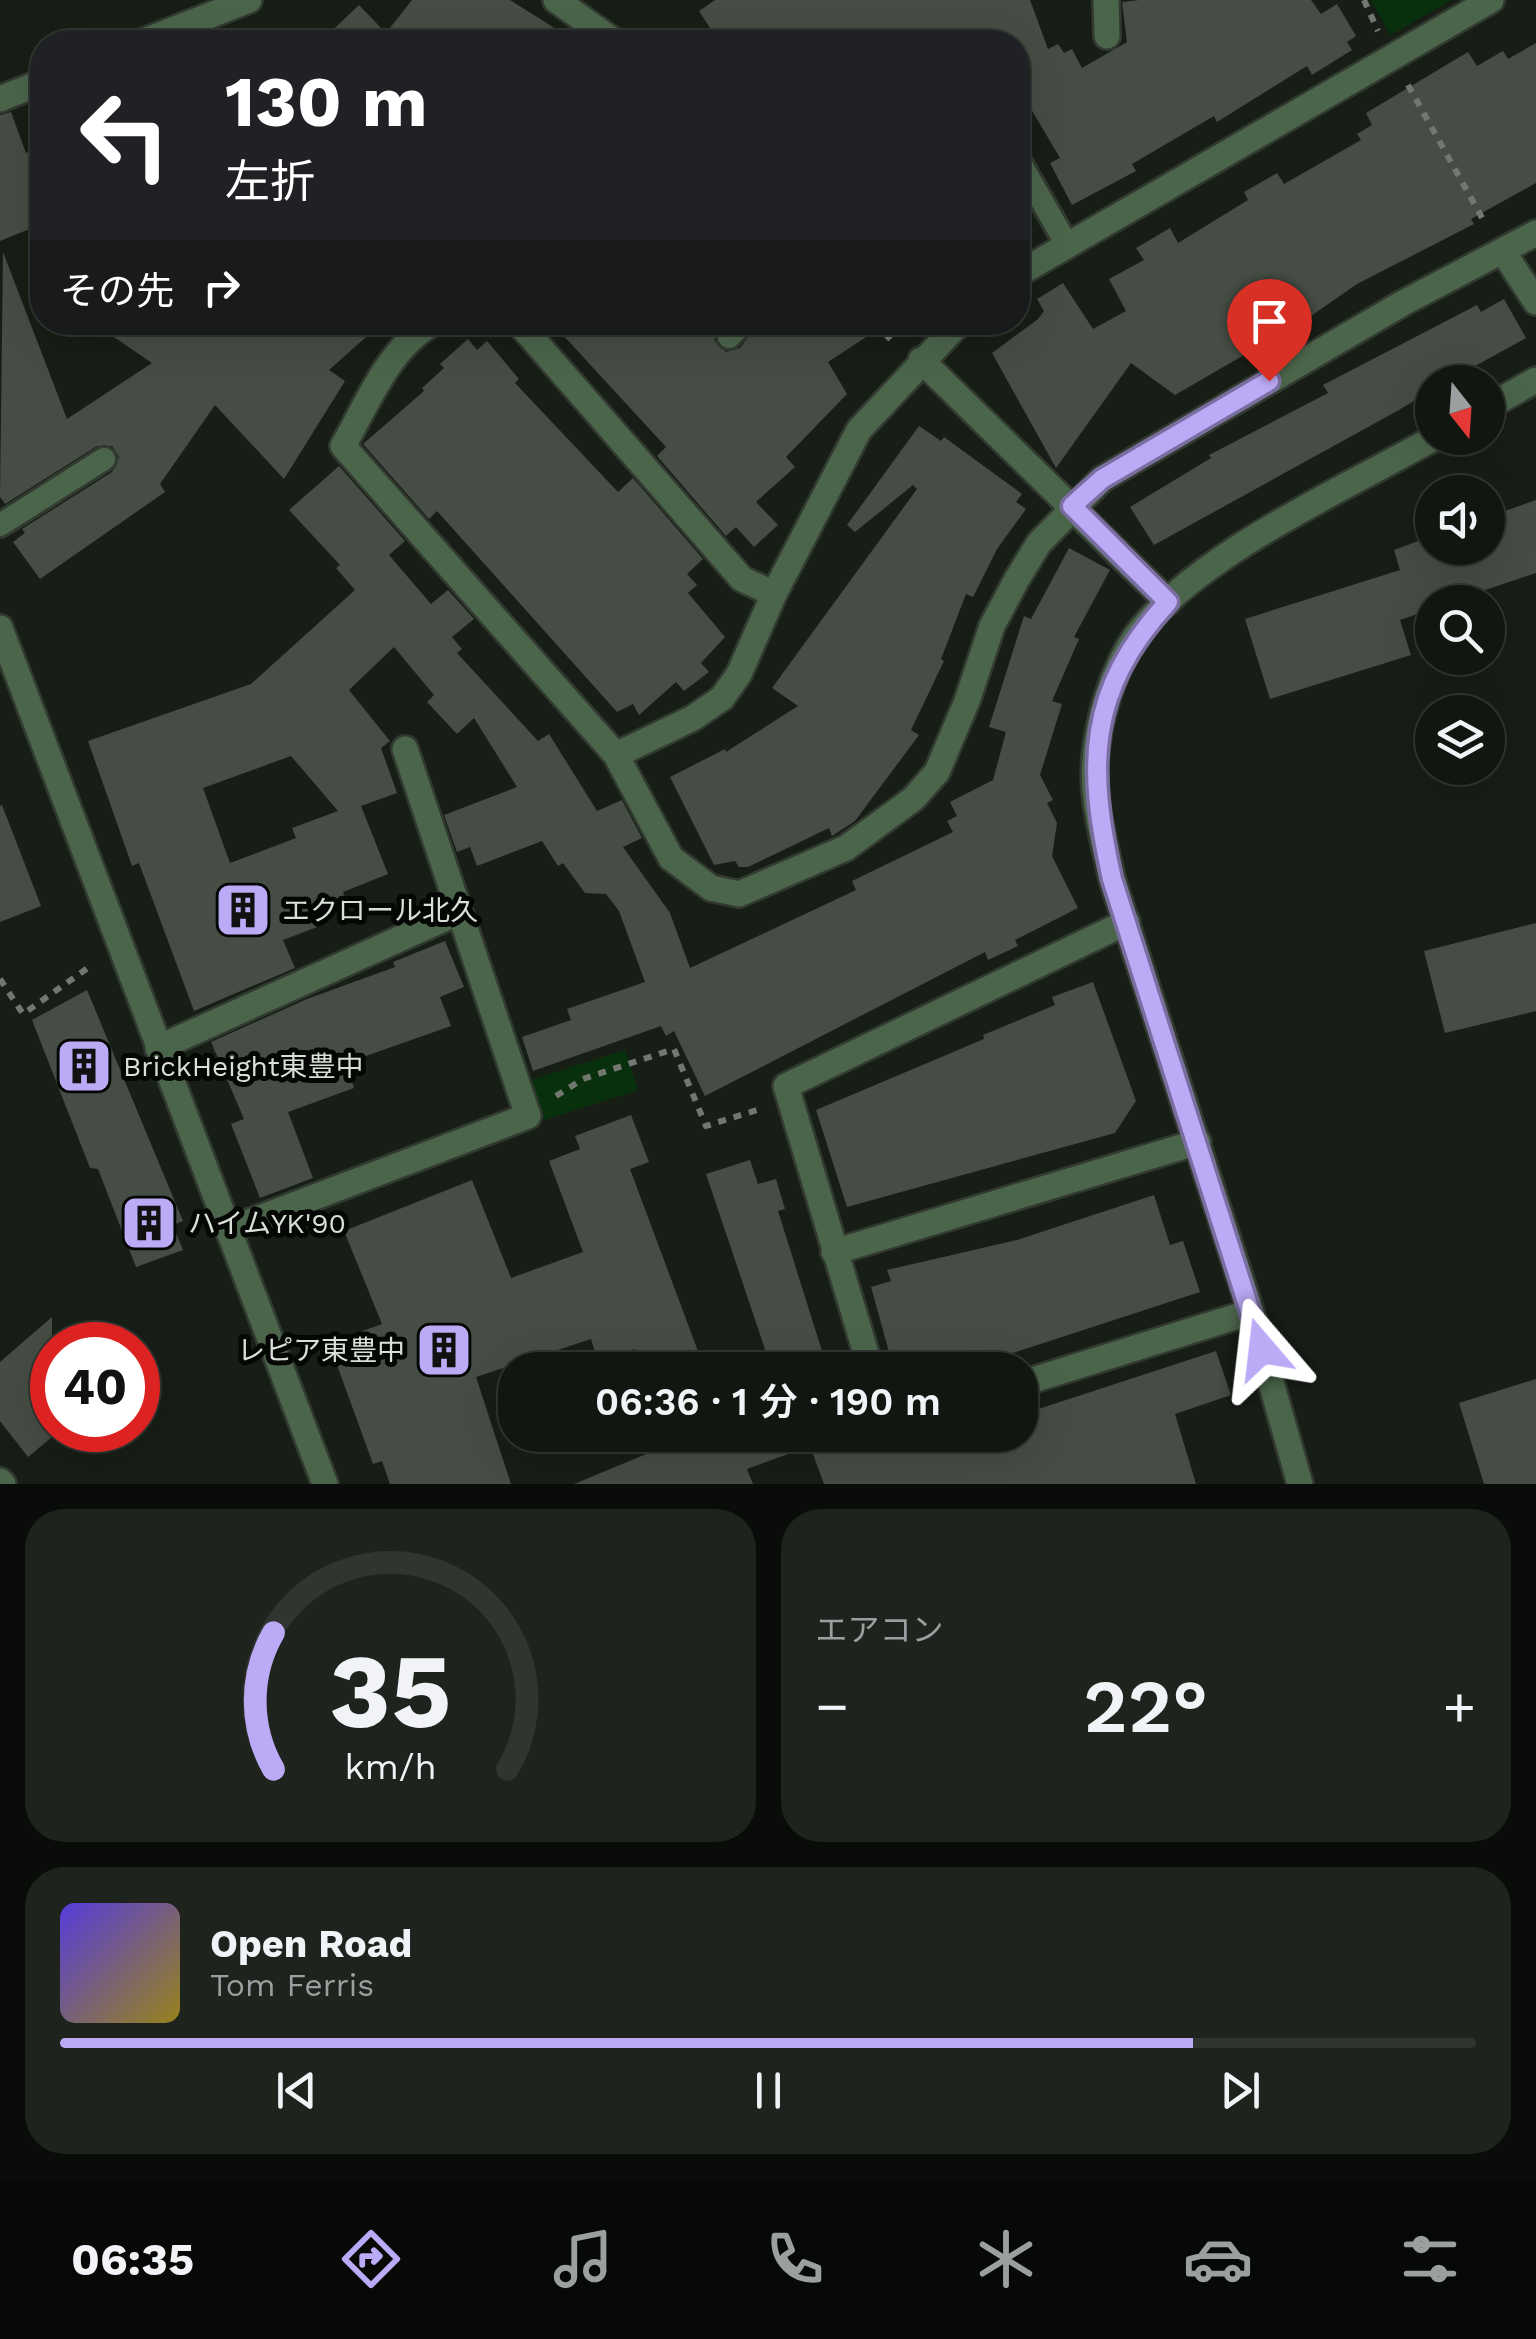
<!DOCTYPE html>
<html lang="ja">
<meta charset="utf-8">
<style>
:root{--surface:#111610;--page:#1e231e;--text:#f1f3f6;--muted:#9c9f9f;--line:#303530;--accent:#bbaaf6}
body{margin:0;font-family:"Work Sans","Noto Sans JP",sans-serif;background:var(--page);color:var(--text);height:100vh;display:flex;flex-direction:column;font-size:38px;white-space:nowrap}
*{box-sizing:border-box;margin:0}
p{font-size:32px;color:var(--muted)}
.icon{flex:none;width:55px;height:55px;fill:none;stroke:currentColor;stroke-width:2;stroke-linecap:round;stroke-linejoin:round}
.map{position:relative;height:1484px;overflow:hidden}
.details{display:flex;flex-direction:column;gap:25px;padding:25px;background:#090c09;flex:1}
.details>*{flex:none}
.guide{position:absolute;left:30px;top:30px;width:1000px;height:305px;border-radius:40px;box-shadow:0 10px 40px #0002,0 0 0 2px var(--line);background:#202124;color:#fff;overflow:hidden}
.needle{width:65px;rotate:163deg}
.buttons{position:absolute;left:1415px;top:365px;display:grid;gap:20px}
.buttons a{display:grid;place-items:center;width:90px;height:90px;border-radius:50%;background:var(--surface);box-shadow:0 10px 40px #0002,0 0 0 2px var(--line);font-size:50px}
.speed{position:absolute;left:30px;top:1322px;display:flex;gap:20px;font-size:50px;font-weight:700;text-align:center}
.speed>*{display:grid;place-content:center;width:130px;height:130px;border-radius:50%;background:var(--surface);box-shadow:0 10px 40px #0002,0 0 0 2px var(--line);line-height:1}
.speed .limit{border:15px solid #d22;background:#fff;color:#111}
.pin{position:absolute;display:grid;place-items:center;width:85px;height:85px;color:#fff;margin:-102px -42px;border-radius:50% 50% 50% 0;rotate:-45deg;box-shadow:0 0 10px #0007}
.pin .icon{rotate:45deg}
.me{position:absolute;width:110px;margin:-55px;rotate:343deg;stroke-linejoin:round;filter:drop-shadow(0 0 8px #0008)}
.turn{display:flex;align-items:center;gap:35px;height:210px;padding:0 30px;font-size:45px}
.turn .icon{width:130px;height:130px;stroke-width:2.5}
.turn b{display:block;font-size:70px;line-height:85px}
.then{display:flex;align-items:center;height:95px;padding:0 30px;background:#0003;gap:20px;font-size:38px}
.big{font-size:75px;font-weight:600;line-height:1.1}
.details .card{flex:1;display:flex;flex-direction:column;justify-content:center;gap:15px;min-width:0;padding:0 35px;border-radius:40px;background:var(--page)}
.details .dial{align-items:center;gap:0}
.dial svg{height:260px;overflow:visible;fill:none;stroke:var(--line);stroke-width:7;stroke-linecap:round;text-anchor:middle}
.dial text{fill:var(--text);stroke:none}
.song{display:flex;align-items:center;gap:30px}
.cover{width:120px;height:120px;border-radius:15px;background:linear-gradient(135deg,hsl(250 70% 55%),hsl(50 70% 35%))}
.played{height:10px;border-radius:5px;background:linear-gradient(90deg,var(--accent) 80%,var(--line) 80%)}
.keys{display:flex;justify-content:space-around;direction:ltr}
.heat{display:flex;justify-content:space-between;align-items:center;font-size:55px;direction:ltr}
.details .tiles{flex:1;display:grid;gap:25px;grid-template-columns:1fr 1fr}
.card:last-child{grid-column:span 2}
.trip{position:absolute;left:498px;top:1352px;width:540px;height:100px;border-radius:40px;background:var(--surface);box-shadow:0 10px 40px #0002,0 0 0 2px var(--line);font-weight:600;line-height:100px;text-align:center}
.dock{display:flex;height:160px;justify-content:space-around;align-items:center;background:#070906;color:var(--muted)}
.dock .icon{width:70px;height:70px}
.dock .on{color:var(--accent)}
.dock b{font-size:45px;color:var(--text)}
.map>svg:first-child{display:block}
</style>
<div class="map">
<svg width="1536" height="1484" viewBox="0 0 1536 1484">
<rect width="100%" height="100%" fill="#171e16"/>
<path fill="#09300c" d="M1371 0H1452L1390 35Z
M625 1050 638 1090 544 1120 531 1080Z"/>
<path fill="#454d44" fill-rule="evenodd" d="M412 0H510L577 42H320L359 5 386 33Z
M715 0H1030L1048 49 1058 44 1064 53 1072 49 1082 68 1127 42 1122 2 1139 0H1311L1321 14 1337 4 1356 36 1347 42 1352 50 1312 75 1307 66 1217 122 1214 116 1132 164 1136 171 1072 205 1050 163 1060 158 1018 87V42H719L699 11Z
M1536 43V183L1471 219 1474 224 1357 284 1311 316 1175 395 1131 363 1056 468 992 353 1038 319 1044 311 1037 299 1063 283 1093 329 1126 311 1109 279 1144 260 1136 248 1170 228 1178 243 1248 200 1244 192 1277 173 1284 184 1361 140 1357 134 1372 125 1366 113 1468 52 1477 66 1503 51 1508 59Z
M11 112 26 153 42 146V224L0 241V115Z
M3 252 67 419 152 363 92 322H383L329 370 345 381 284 479 215 405 160 484 165 492 40 579 13 542 25 533 22 529 112 472 119 457 112 446H97L5 504 0 497Z
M1504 299 1526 338 1446 382H1432V390L1399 410 1154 545 1130 507 1211 458 1209 455 1328 393 1323 385 1477 305 1481 312Z
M551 322H722L714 340 726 352 740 348 759 322H889L828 362 847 394 786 457 795 467 756 502 778 525 754 547 736 527 726 536 657 456 666 447Z
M468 339 477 350 487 341 519 379 515 383 618 492 633 478 703 559 687 574 697 585 688 593 725 637 701 663 709 672 684 691 676 682 639 715 633 704 617 712 437 511 429 519 363 444 424 391 422 388 444 368 440 364Z
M919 426 941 441 944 437 1022 494 1016 502 1026 509 997 549 973 597 966 594 941 659 944 661 911 730 919 735 855 821 832 836 829 828 748 867H739L735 861 714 865 670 777 725 749 726 752 798 706 772 688 917 489 913 485 855 532 847 525Z
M339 466 405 541 389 555 431 604 448 590 474 619 452 637 462 649 457 653 538 741 549 734 597 811 622 800 642 838 623 847 670 913 690 968 856 890 852 881 953 832 947 821 957 816 950 802 993 780 1006 732 989 727 1024 616 1031 619 1069 548 1110 570 1074 637 1079 639 1052 701 1062 704 1040 775 1053 800 1047 803 1057 823 1052 856 1078 908 1015 940 1018 946 988 960 985 952 705 1096 674 1031 666 1036 661 1026 533 1071 522 1037 571 1020 567 1009 645 982 619 911 606 894 585 893 563 863 558 866 542 841 477 866 470 847 457 852 444 815 517 787 474 718 457 734 427 702 434 695 394 647 349 690 390 741 381 748 397 793 361 806 388 874 343 892 347 903 312 916 317 927 283 940 295 968 194 1011 139 863 132 866 88 741 251 684 355 590 336 568 340 565 289 510ZM291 756 338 811 292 828 296 838 230 863 203 788Z
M1536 500V573L1450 602H1432V609L1400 620 1411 655 1270 699 1245 619 1400 570 1394 550 1432 536V548H1488V517Z
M2 805 41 906 0 922V806Z
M1536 923V1011L1445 1033 1424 951Z
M445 941 464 987 440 997 451 1026 346 1063 354 1088 288 1112 313 1178 260 1198 231 1124 244 1119 211 1042 307 999 395 967 393 962Z
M1093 982 1136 1101 1115 1133 847 1207 816 1110 984 1039 983 1035 1055 1005 1052 997Z
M87 990 183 1221 173 1225 183 1250 136 1267 98 1169 90 1168 32 1020Z
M631 1115 649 1162 630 1169 705 1370H643L635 1349 598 1362 591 1339 476 1377 511 1484H390L382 1461 373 1464 329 1343 382 1324 344 1231 472 1180 511 1278 583 1252 549 1161 580 1149 575 1136Z
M750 1160 758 1184 776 1179 785 1209 778 1211 828 1370H772L706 1174Z
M1154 1195 1170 1245 1183 1241 1200 1292 976 1365 974 1359 939 1370H894L871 1287 891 1281 887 1270 1017 1240Z
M52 1317V1437L28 1457 0 1421V1362Z
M1216 1351 1231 1395 1175 1414 1196 1484H824L810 1446 747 1469 753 1484H574L692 1435H1020V1415Z
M1536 1379V1484H1484L1459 1403Z"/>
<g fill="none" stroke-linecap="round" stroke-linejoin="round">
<g stroke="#323931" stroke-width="28">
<path id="service" d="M1018 159 1067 245
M729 337 744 322
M0 525 104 459"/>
</g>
<g stroke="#323931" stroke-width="30">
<path id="minor" d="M556 0 615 42
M1106 0 1107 36
M1504 253 1536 302
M1018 274 1491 0
M435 322C389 346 368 403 343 446L616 755
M518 322 742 579 774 594
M960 322 859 430 774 594 739 674 722 698 693 718 616 755 671 858 711 888 739 894 846 848 913 799 937 772 967 701 992 626 1017 579 1039 543 1102 479 1403 303 1536 233
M921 360 1168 602
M158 1048 459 912
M228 1230 528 1116 405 749
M834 1252 1198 1142
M871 1370 786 1086 1127 922
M1020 1384 1251 1312
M0 1481 3 1484"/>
</g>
<g stroke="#323931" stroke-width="30">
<path id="tertiary" d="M142 42 249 0
M0 99 42 82
M1488 407 1536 380
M0 628 325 1484
M1300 1484 1251 1312 1112 879C1104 841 1091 798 1095 759 1098 719 1113 669 1136 636 1195 555 1346 488 1434 438"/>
</g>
<path stroke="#727871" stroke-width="6" stroke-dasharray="8 8" stroke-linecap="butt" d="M1364 0 1378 31
M1408 85 1485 223
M874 322 894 343
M0 979 23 1014 92 965
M556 1096 583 1079 674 1049 706 1126 760 1109"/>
<use href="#service" stroke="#4b654b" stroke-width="22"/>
<use href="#minor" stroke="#4b654b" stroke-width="25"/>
<use href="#tertiary" stroke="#4b654b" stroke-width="25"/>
</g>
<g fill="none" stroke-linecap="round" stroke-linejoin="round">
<g stroke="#7a6ea0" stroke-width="25">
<path id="route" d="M1262 1349 1112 879C1087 767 1086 691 1168 602L1072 506 1102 479 1269 381"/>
</g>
<use href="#route" stroke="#bbaaf6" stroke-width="18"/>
</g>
<defs>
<g id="building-square" transform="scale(2.875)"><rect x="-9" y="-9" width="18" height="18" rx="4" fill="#bbaaf6" stroke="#050705"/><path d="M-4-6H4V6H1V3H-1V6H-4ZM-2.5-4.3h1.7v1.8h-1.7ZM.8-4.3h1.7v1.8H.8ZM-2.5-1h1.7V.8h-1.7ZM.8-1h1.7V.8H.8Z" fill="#111"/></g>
</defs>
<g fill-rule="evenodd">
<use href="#building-square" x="243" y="910"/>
<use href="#building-square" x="84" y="1066"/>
<use href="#building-square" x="149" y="1223"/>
<use href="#building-square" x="444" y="1350"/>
</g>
<g text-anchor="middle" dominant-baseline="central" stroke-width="10" stroke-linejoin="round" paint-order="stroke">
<g font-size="28" fill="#dadfd9" stroke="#050705" text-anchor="start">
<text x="282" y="910">エクロール北久</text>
<text x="123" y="1066">BrickHeight東豊中</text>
<text x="188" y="1223">ハイムYK'90</text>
<text x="405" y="1350" text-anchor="end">レピア東豊中</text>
</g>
</g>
</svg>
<div class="buttons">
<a><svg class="needle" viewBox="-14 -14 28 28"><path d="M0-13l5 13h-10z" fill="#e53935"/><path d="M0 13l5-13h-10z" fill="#9c9f9f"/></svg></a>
<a><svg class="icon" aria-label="sound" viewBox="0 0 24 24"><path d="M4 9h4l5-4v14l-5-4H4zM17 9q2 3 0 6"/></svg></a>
<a><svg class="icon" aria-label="search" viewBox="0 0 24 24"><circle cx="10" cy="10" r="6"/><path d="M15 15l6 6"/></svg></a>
<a><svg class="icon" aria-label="layers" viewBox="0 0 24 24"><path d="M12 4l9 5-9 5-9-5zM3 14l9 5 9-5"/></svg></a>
</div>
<div class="speed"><div class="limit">40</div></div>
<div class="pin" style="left:1269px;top:381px;background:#d93025"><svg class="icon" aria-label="arrive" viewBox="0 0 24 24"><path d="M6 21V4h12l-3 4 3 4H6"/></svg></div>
<svg class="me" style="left:1262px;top:1349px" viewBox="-20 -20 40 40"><path d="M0-17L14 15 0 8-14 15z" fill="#bbaaf6" stroke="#fff" stroke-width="4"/></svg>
<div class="trip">06:36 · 1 分 · 190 m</div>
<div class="guide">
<div class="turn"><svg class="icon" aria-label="left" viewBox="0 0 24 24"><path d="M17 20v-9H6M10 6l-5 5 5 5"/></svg><div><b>130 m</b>左折</div></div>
<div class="then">その先<svg class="icon" aria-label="right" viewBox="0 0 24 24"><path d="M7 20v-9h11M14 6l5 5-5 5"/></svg></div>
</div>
</div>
<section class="details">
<div class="tiles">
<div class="card dial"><svg viewBox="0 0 100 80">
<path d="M14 69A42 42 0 1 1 86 69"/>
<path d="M14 69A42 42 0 0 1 14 27" stroke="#bbaaf6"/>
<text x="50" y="56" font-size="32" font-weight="700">35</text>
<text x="50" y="72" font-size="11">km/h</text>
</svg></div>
<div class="card"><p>エアコン</p>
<div class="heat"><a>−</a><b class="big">22°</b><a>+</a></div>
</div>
<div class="card">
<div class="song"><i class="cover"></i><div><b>Open Road</b><p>Tom Ferris</p></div></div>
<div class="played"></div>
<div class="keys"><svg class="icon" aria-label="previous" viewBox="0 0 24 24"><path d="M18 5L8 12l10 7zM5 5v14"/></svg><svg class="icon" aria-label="pause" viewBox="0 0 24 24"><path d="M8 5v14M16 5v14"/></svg><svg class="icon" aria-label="next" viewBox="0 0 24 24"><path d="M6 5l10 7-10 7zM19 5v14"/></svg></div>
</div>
</div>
</section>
<nav class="dock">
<b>06:35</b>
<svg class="icon on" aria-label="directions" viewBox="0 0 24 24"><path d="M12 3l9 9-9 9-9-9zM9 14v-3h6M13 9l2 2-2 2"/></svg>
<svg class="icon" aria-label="music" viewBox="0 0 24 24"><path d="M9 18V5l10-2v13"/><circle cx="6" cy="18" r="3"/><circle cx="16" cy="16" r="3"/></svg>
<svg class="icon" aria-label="phone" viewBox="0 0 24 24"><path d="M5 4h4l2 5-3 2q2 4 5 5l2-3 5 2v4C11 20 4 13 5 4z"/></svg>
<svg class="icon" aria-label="climate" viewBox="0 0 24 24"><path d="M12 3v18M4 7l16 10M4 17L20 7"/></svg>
<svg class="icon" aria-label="car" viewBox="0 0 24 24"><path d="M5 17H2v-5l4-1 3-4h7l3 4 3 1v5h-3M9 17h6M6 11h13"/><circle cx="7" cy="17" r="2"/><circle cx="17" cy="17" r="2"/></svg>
<svg class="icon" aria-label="filters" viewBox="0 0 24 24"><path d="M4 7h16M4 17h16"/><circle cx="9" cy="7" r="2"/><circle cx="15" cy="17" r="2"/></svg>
</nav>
